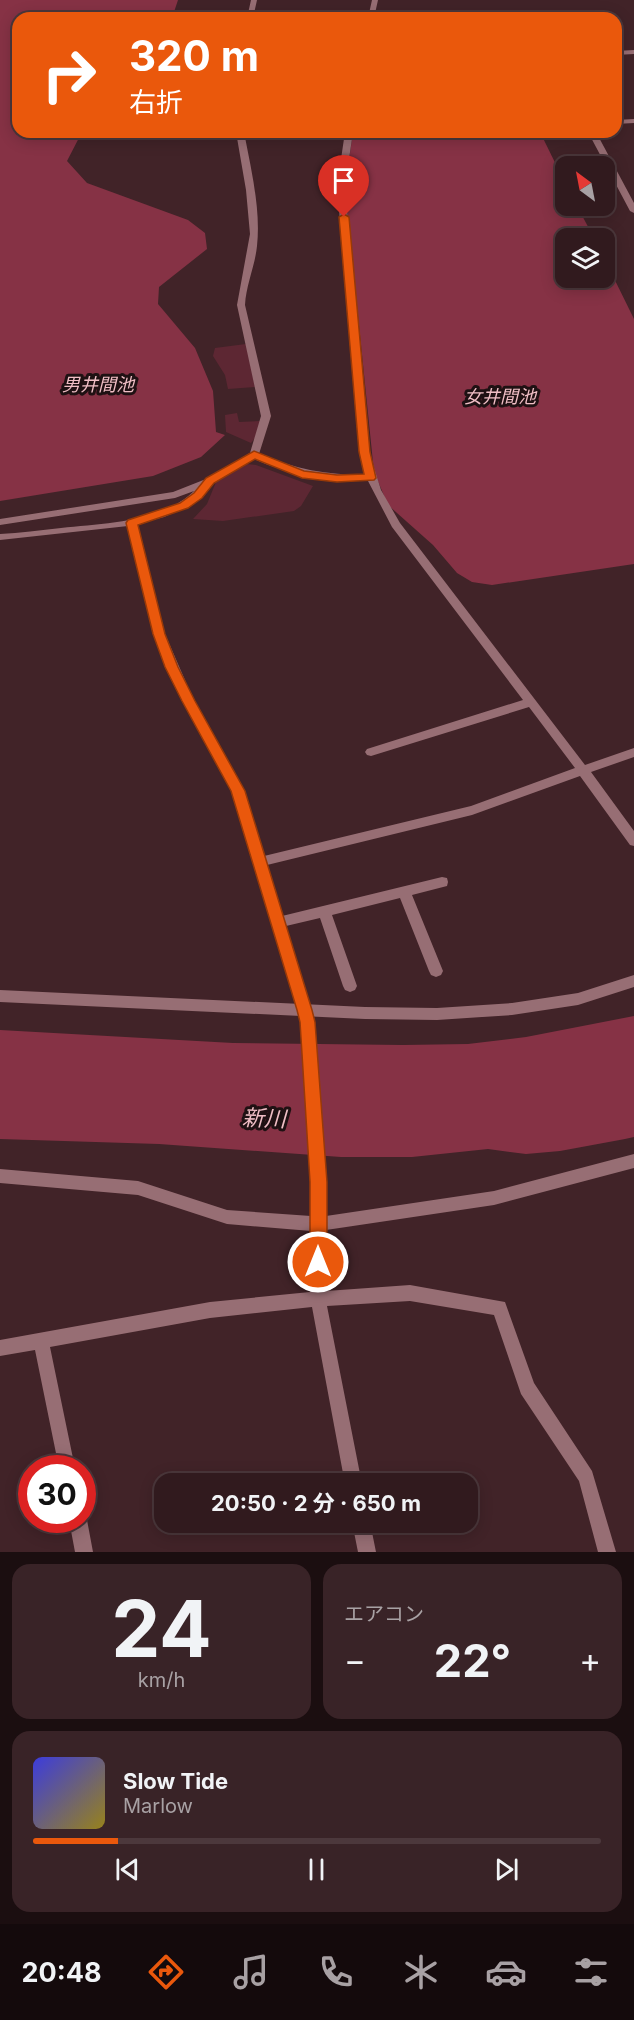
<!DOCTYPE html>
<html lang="ja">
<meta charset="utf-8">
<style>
:root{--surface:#311a1e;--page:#392327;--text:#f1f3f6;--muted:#a8a1a4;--line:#4c383c;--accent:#ea580c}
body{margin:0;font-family:Inter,"Noto Sans JP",sans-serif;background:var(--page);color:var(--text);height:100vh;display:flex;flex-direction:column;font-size:22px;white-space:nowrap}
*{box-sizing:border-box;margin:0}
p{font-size:20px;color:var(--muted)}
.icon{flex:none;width:33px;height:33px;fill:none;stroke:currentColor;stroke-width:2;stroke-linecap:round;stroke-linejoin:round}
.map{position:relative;height:1552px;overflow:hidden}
.drawer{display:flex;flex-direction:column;gap:12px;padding:12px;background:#1b0e10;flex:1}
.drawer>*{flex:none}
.banner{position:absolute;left:12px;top:12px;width:610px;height:126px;border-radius:18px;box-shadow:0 3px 15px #0003,0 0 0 2px var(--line);background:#ea580c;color:#fff;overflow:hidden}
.needle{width:39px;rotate:328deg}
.tools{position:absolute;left:555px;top:156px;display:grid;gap:12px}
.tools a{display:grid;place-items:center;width:60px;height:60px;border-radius:12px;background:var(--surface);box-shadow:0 3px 15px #0003,0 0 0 2px var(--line);font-size:30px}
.speed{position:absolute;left:18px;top:1455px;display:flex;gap:12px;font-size:30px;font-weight:700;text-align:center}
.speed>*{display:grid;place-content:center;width:78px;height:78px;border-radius:50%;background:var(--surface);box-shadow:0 3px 15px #0003,0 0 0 2px var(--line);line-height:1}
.speed .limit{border:9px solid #d22;background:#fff;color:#111}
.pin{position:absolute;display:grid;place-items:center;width:51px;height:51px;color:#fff;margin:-62px -26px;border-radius:50% 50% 50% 0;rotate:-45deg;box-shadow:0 0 6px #0007}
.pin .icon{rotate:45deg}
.me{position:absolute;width:66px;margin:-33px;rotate:0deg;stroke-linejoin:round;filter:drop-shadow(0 0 4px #0008)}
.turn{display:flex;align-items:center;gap:21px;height:126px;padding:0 18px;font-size:27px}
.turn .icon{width:78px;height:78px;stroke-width:2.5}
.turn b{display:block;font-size:42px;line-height:51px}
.big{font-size:45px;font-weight:700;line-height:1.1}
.drawer .widget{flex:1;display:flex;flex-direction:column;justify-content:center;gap:9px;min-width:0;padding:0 21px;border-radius:18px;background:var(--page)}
.drawer .dial{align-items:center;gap:0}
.dial b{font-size:78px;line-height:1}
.song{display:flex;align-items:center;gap:18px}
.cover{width:72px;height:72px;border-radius:9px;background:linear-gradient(135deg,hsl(240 70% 55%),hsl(50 70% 35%))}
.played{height:6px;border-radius:3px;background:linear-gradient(90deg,var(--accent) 15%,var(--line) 15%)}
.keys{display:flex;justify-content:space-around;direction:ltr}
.heat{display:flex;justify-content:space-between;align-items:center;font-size:33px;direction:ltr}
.drawer .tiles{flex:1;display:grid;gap:12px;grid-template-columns:1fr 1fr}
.widget:last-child{grid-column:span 2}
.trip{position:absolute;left:154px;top:1473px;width:324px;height:60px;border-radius:18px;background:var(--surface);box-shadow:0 3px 15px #0003,0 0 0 2px var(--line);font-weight:700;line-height:60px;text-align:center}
.tab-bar{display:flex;height:96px;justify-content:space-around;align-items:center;background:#140a0c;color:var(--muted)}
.tab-bar .icon{width:42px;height:42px}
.tab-bar .current{color:var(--accent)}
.tab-bar b{font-size:27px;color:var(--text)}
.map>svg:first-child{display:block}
</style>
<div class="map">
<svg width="634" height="1552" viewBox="0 0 634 1552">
<rect width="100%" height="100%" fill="#412328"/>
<path fill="#5d2733" d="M246 344 255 387 228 389 225 375 213 356 215 348Z
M237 413 239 422 260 421 255 438 251 443 226 432 225 415Z
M247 464 256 465 313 486 301 506 294 511 223 521 193 519 207 504 216 482 228 473Z"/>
<path fill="#863245" d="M0 0H178L172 18H18V132H82L67 161 87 183 188 220 205 233 207 249 159 287 158 304 195 348 213 391 216 432 225 435 201 457 153 476 0 501Z
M353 132H540L565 183 566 206H577L594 238H566V278H604L605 260 634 319V564L492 585 472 582 457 573 433 545 388 505 374 472 345 188Z
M634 1016V1137L625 1139 560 1151 526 1154 488 1149 412 1157H341L159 1144 0 1139V1030L233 1043 403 1045 468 1044 526 1037Z"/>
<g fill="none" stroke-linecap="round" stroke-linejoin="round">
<path fill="#976e74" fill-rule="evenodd" d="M251 0H257L253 18H247Z
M372 0H378L374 18H368Z
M634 50V54L616 55V51Z
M634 119V123L616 124V120Z
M236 132H244C251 169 261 209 257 246 255 266 246 285 245 305L271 416 259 454C295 469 327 475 365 475L359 452 337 186 345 132H353L345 186 369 452 381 490 400 523 585 765 634 748V757L591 772 634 831V846L630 845 580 776 472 815 267 865 282 916 442 877 447 878 448 882 447 886 412 895 443 971 441 975 436 977 431 975 429 971 400 898 332 915 357 986 355 990 350 992 345 990 343 986 320 918 286 926 315 1022 326 1182V1216L494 1191 634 1154V1168L494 1205 326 1230V1291L410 1285 505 1302 534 1383 592 1471 616 1552H598L579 1481 521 1394 494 1315 410 1301 327 1306 362 1484H345L312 1307 210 1318 50 1347 75 1468H59L35 1350 0 1356V1340L210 1302 310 1292 311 1231 227 1224 138 1195 0 1183V1169L138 1181 227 1210 311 1216 312 1182 301 1022 232 791 182 701 153 634 128 526 0 540V534C20 533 40 530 61 528 104 523 161 523 194 491L175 498 0 525V519L173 492 206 479 250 453 261 416 237 305 250 234 246 190ZM254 459C292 476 327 482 368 481L392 527 523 700 367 749 365 752 367 755 371 756 529 707 575 768 471 806 264 856 244 791 194 701 165 634 137 524 164 517 182 509 198 498 213 483Z
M588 132H596L634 203V213L630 211Z
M82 1513 87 1520 93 1552H75L69 1520H82Z
M352 1522H370L376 1552H358Z"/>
<path fill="#976e74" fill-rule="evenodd" d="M634 975V987L578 1005 512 1015 437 1020 365 1019 0 1002V990L365 1007 437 1008 512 1003 578 993Z"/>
</g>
<path fill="#ea580c" stroke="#983908" stroke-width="1.5" d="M344 214 349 217 370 452 376 478 374 480 337 482 302 478 255 459 214 483 202 498 188 508 138 525 165 634 178 667 195 701 245 791 312 1010 315 1022 327 1182V1262L325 1268 318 1270 312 1268 310 1262V1182L300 1022 297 1010 231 791 182 701 165 667 153 634 126 523 128 520 180 503 194 493 206 478 254 451 304 471 337 475 364 474 359 452 339 217Z"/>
<g text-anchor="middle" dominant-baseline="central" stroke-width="6" stroke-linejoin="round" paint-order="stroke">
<g font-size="18" font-style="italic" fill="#f0bec5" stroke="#1f1113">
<text x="98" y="384">男井間池</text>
<text x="500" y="396">女井間池</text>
</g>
<g font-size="22" font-style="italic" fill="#f0bec5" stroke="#1f1113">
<text transform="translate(264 1118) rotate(2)">新川</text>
</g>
</g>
</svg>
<div class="tools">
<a><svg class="needle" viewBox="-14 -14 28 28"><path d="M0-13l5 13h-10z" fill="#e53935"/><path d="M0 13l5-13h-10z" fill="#a8a1a4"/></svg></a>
<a><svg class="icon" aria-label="layers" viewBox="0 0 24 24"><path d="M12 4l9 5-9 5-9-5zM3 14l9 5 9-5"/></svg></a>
</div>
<div class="speed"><div class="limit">30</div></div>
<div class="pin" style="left:344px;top:217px;background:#d93025"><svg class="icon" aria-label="arrive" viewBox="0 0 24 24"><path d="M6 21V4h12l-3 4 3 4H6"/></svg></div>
<svg class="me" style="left:318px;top:1262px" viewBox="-20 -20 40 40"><circle r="17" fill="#ea580c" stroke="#fff" stroke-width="3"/><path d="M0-11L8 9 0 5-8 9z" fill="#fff"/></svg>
<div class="trip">20:50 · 2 分 · 650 m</div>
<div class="banner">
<div class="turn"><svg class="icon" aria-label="right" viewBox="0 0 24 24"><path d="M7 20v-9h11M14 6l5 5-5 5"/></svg><div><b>320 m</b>右折</div></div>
</div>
</div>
<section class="drawer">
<div class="tiles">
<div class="widget dial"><b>24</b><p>km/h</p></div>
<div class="widget"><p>エアコン</p>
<div class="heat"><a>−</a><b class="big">22°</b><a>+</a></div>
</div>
<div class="widget">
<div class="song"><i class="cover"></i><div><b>Slow Tide</b><p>Marlow</p></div></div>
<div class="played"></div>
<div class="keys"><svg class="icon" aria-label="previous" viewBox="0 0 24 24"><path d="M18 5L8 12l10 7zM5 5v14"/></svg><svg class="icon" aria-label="pause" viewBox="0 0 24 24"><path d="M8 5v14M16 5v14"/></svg><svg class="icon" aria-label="next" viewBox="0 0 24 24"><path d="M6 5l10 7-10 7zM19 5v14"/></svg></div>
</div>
</div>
</section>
<nav class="tab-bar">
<b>20:48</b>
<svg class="icon current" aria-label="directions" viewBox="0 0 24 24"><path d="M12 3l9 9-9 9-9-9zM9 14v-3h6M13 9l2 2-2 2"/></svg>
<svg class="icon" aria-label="music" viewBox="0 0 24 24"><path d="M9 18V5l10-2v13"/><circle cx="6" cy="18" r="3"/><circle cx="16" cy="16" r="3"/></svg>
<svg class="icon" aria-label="phone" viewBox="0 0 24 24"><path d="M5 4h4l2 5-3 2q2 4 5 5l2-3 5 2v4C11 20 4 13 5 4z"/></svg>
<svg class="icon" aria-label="climate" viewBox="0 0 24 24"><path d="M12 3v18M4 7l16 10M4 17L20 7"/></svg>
<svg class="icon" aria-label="car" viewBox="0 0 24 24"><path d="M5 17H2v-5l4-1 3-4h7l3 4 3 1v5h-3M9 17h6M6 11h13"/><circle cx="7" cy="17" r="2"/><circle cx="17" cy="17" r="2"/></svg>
<svg class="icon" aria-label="filters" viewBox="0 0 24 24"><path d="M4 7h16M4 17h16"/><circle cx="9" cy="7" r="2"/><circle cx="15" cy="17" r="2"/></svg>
</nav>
